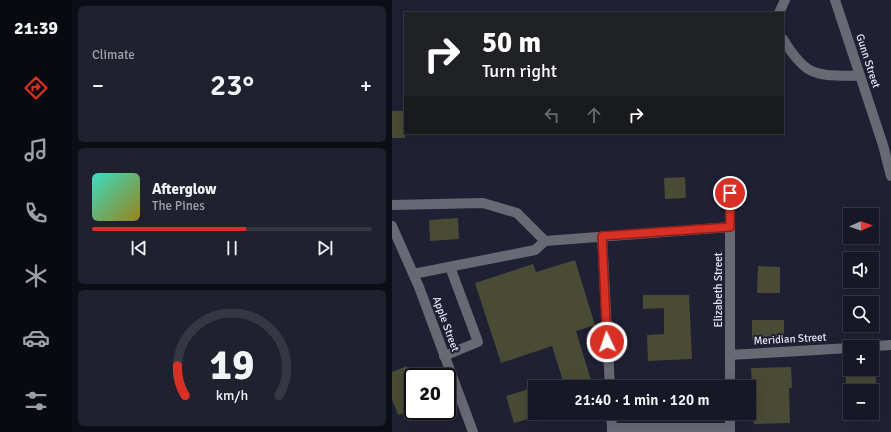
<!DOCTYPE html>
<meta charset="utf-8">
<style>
:root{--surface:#171826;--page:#20212e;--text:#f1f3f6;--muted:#9ea0a7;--line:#363743;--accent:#d93025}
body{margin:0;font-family:Signika,sans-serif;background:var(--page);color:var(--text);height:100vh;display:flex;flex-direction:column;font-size:15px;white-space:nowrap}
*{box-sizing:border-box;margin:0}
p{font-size:13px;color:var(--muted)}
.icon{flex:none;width:22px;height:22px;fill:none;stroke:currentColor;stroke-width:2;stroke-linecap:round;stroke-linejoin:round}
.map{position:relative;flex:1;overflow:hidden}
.sheet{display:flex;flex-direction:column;gap:6px;padding:6px;background:#0d0d15;width:320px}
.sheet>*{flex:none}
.top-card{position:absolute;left:12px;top:12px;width:380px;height:122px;border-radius:0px;box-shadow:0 4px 16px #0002,0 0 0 1px var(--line);background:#202124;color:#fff;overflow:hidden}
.needle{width:26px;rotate:88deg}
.buttons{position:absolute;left:451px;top:208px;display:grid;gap:8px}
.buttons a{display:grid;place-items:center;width:36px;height:36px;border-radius:0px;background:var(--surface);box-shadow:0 4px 16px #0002,0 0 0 1px var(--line);font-size:20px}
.speed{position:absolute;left:12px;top:368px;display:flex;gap:8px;font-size:20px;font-weight:700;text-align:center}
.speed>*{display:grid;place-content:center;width:52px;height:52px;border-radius:50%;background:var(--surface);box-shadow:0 4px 16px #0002,0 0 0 1px var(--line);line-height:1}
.speed .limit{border:2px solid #111;border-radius:6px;background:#fff;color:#111}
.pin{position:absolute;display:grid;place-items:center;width:34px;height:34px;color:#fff;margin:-17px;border:2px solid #fff;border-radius:50%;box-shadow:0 1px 4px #0007}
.me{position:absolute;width:44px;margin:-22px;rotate:357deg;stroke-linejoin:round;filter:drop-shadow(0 0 3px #0008)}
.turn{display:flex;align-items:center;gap:14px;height:84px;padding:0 12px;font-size:18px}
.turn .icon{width:52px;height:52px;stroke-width:2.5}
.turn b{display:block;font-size:28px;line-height:34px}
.lanes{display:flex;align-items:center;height:38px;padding:0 12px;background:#0003;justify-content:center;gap:20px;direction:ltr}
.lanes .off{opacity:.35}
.big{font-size:30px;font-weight:600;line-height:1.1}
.sheet .tile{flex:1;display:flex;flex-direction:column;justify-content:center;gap:6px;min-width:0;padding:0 14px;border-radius:6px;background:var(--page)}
.sheet .dial{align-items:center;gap:0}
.dial svg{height:104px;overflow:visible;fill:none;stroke:var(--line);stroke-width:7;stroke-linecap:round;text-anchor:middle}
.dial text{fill:var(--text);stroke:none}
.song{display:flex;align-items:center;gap:12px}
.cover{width:48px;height:48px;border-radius:6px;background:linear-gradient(135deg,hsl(170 70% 55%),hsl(50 70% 35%))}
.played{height:4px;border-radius:2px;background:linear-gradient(90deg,var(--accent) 55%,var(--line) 55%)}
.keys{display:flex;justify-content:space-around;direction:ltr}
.heat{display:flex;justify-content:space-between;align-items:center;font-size:22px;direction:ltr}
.trip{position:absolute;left:136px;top:380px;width:228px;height:40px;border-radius:0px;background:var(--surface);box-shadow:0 4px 16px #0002,0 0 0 1px var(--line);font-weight:600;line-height:40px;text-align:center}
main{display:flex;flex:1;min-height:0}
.menu{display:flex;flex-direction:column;width:72px;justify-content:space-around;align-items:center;background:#090a0f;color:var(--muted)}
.menu .icon{width:28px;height:28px}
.menu .current{color:var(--accent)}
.menu b{font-size:18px;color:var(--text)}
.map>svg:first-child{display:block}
</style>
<main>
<nav class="menu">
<b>21:39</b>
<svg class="icon current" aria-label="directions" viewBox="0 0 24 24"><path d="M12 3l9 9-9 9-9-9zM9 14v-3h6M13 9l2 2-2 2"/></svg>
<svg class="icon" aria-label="music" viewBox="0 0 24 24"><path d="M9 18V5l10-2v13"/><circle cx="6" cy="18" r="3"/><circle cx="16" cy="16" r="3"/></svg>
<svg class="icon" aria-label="phone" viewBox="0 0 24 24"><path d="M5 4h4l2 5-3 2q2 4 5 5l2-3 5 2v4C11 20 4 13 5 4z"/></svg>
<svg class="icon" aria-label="climate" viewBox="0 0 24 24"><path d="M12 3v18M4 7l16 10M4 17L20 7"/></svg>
<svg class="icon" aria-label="car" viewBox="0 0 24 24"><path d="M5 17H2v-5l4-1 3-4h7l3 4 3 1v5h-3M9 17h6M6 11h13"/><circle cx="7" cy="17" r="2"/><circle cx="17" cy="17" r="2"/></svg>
<svg class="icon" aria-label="filters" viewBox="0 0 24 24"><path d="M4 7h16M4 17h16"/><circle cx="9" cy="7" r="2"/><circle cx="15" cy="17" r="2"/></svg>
</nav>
<section class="sheet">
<div class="tile"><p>Climate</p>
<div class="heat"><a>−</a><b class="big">23°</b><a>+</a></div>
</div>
<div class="tile">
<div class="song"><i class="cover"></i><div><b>Afterglow</b><p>The Pines</p></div></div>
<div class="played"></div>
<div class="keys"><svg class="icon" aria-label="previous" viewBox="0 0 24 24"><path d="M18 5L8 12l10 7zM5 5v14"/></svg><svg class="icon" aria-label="pause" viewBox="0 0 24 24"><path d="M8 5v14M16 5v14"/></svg><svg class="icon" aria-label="next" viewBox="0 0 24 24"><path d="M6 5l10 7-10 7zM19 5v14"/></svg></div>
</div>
<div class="tile dial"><svg viewBox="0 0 100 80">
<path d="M14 69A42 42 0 1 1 86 69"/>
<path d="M14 69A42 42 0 0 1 8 46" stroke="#d93025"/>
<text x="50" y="56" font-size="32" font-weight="700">19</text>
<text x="50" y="72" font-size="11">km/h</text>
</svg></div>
</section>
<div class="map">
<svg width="499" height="432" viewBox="0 0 499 432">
<rect width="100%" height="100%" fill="#1f2033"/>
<path fill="#494b34" d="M0 111H13V138H0Z
M293 177 294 198 273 199 272 178Z
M66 218 67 239 38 241 37 220Z
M183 260 203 325 184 331 201 387H173L160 346 109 363 83 283 141 264 144 272Z
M366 266 388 267V293H365Z
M251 295H297L300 359 256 361 255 335 272 334V308L251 309Z
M484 312 486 331 451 333V320L458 319V325H480V313Z
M360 320H392V340H360Z
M480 359H482L484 383 454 385 453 360H458V369H480Z
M15 366 19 379 17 380 21 393V410L6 415 0 400V372Z
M399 367 400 388H397L398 423 362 424 359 368Z
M143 387V417L122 423 114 396Z"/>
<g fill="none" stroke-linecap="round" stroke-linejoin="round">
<path stroke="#686973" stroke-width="10" d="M443 0 491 145 499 176
M387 13 393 0
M391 39C415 79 425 75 468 76
M338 193V387
M0 205 91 203 125 213 153 241 338 227
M0 226 27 287 81 432
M210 236 218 387
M21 274 143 250 153 241
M468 347 499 345
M338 355 458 348
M52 356 86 342 58 267
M219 413 220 428
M220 432V428H338
M338 432V413"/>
</g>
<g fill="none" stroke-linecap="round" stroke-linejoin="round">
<g stroke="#8d1f18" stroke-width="10">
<path id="route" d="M215 342 210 236 338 227V193"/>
</g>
<use href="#route" stroke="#d93025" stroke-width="7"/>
</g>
<g text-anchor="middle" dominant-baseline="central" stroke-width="4" stroke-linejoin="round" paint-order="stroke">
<g font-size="11" fill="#e4e5f2" stroke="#1f2033">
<text transform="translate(476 61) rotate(72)">Gunn Street</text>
<text transform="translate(326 290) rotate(-90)">Elizabeth Street</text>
<text transform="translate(54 324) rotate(70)">Apple Street</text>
<text transform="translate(398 339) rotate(-3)">Meridian Street</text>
</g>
</g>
</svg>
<div class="buttons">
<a><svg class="needle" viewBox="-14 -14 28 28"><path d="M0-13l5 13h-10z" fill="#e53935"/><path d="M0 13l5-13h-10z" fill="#9ea0a7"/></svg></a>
<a><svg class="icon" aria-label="sound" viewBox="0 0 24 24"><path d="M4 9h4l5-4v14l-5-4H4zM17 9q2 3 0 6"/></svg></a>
<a><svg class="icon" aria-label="search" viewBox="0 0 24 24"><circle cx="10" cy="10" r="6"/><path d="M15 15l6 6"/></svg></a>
<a>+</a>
<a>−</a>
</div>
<div class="speed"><div class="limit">20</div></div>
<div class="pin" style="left:338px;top:193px;background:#d93025"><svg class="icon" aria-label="arrive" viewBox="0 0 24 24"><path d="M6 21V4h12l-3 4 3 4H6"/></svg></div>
<svg class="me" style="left:215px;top:342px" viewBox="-20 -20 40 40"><circle r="17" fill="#d93025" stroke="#fff" stroke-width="3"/><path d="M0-11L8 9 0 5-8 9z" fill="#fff"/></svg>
<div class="trip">21:40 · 1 min · 120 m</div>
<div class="top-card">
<div class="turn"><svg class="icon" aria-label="right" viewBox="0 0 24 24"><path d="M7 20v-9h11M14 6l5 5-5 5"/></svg><div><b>50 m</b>Turn right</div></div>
<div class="lanes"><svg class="icon off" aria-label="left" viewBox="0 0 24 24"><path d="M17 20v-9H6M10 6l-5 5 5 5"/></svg><svg class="icon off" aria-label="ahead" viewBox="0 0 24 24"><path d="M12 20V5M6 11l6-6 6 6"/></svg><svg class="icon" aria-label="right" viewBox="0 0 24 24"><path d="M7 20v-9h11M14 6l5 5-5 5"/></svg></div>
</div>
</div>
</main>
